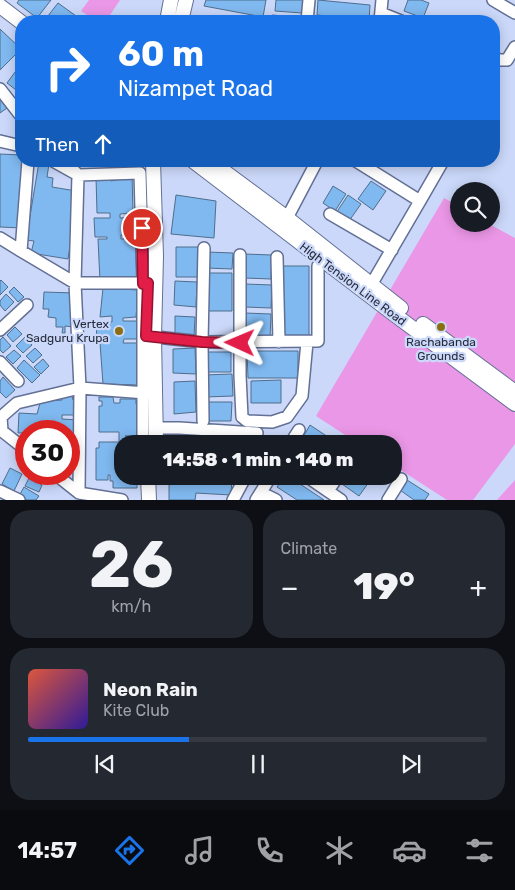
<!DOCTYPE html>
<meta charset="utf-8">
<style>
:root{--surface:#171b24;--page:#242831;--text:#f1f3f6;--muted:#9ea1a6;--line:#363941;--accent:#1a73e8}
body{margin:0;font-family:Rubik,sans-serif;background:var(--page);color:var(--text);height:100vh;display:flex;flex-direction:column;font-size:19px;white-space:nowrap}
*{box-sizing:border-box;margin:0}
p{font-size:16px;color:var(--muted)}
.icon{flex:none;width:28px;height:28px;fill:none;stroke:currentColor;stroke-width:2;stroke-linecap:round;stroke-linejoin:round}
.map{position:relative;height:500px;overflow:hidden}
.drawer{display:flex;flex-direction:column;gap:10px;padding:10px;background:#0d0f14;flex:1}
.drawer>*{flex:none}
.banner{position:absolute;left:15px;top:15px;width:485px;height:152px;border-radius:20px;box-shadow:0 2px 12px #0003;background:#1a73e8;color:#fff;overflow:hidden}
.tools{position:absolute;left:450px;top:182px;display:grid;gap:10px}
.tools a{display:grid;place-items:center;width:50px;height:50px;border-radius:50%;background:var(--surface);box-shadow:0 2px 12px #0003;font-size:25px}
.speed{position:absolute;left:15px;top:420px;display:flex;gap:10px;font-size:25px;font-weight:700;text-align:center}
.speed>*{display:grid;place-content:center;width:65px;height:65px;border-radius:50%;background:var(--surface);box-shadow:0 2px 12px #0003;line-height:1}
.speed .limit{border:8px solid #d22;background:#fff;color:#111}
.pin{position:absolute;display:grid;place-items:center;width:42px;height:42px;color:#fff;margin:-21px;border:2px solid #fff;border-radius:50%;box-shadow:0 1px 5px #0007}
.me{position:absolute;width:55px;margin:-28px;rotate:271deg;stroke-linejoin:round;filter:drop-shadow(0 0 4px #0008)}
.turn{display:flex;align-items:center;gap:18px;height:105px;padding:0 20px;font-size:22px}
.turn .icon{width:65px;height:65px;stroke-width:2.5}
.turn b{display:block;font-size:35px;line-height:42px}
.then{display:flex;align-items:center;height:48px;padding:0 20px;background:#0003;gap:10px;font-size:19px}
.big{font-size:38px;font-weight:800;line-height:1.1}
.drawer .widget{flex:1;display:flex;flex-direction:column;justify-content:center;gap:8px;min-width:0;padding:0 18px;border-radius:20px;background:var(--page)}
.drawer .dial{align-items:center;gap:0}
.dial b{font-size:65px;line-height:1}
.song{display:flex;align-items:center;gap:15px}
.cover{width:60px;height:60px;border-radius:8px;background:linear-gradient(135deg,hsl(10 70% 55%),hsl(250 70% 35%))}
.played{height:5px;border-radius:2px;background:linear-gradient(90deg,var(--accent) 35%,var(--line) 35%)}
.keys{display:flex;justify-content:space-around;direction:ltr}
.heat{display:flex;justify-content:space-between;align-items:center;font-size:28px;direction:ltr}
.drawer .tiles{flex:1;display:grid;gap:10px;grid-template-columns:1fr 1fr}
.widget:last-child{grid-column:span 2}
.trip{position:absolute;left:114px;top:435px;width:288px;height:50px;border-radius:20px;background:var(--surface);box-shadow:0 2px 12px #0003;font-weight:800;line-height:50px;text-align:center}
.tabs{display:flex;height:80px;justify-content:space-around;align-items:center;background:#090b0e;color:var(--muted)}
.tabs .icon{width:35px;height:35px}
.tabs .on{color:var(--accent)}
.tabs b{font-size:22px;color:var(--text)}
.map>svg:first-child{display:block}
</style>
<div class="map">
<svg width="515" height="500" viewBox="0 0 515 500">
<rect width="100%" height="100%" fill="#cbd8f9"/>
<path fill="#eb97e7" d="M89 0H120L106 21H96L81 11Z
M444 198 459 206V224H489L515 238V444L473 500H447L393 465 392 444H359L316 416Z
M515 480V500H497Z"/>
<path fill="#80b9f0" stroke="#4f6e8d" d="M19 0H51L37 18 17 3Z
M206 0H266L263 17 204 6Z
M276 0H303L302 13 275 11Z
M318 0 370 5 369 20 317 15Z
M408 0H421L429 3 423 18 404 11Z
M58 3 83 21H44Z
M272 15 298 17 297 21H272Z
M0 29 21 49 0 70Z
M21 64V97L18 94 20 93 7 83Z
M0 99 7 108 0 113Z
M0 154 21 155V161H25L22 228 0 227Z
M39 162 49 164 47 177 53 178 52 187 76 191 75 214 68 259 31 253 34 241 26 240Z
M117 175H132L133 213 120 214V218L138 217V235H121V239H135L137 280 100 281 98 239H107V237H95L94 218H110V213H97L96 177 110 176 111 181 117 180Z
M371 181 386 191 373 210 358 199Z
M333 186 346 194 335 211 323 203Z
M176 195 216 201 214 238 171 234Z
M348 195 361 204 349 221 336 213Z
M176 247H199L198 277H176Z
M207 252 233 253 232 269 206 268Z
M244 254 272 255 271 279 245 278Z
M279 266H309V336H280Z
M206 273H232V311H206Z
M1 280 8 287 0 295V281Z
M175 281 197 282 196 307 174 305Z
M245 284 272 285 271 308 245 307Z
M14 287 24 297 18 302 9 292Z
M103 288 138 290 136 317 123 318V321H141L140 339H124L123 343H139V385L103 384 100 343 110 342V341H97L96 323 112 322V316L100 317Z
M44 292 74 293V327L65 326V333H62L63 327H56V318L48 317 49 309H43Z
M6 294 14 302 5 311 0 305V301Z
M245 313 271 314 270 338 244 337Z
M175 316 195 317 194 337 175 336Z
M15 327 22 334 13 342 7 335Z
M3 337 11 346 3 353 0 350V340Z
M25 337 32 345 23 353 16 346Z
M35 348 42 355 33 363 26 356Z
M195 348 196 374 173 373V349Z
M14 350 21 356 13 364 6 357Z
M247 351H298V378H248Z
M204 352H231V372H204Z
M43 359 49 366 41 374 34 367Z
M24 360 40 375 32 383 17 368Z
M232 374 233 396 205 397 204 375Z
M3 377 15 390 6 398 0 392V381Z
M281 380V403H251V381Z
M195 381 196 412 174 414V382Z
M72 396 73 400H79L78 415H62V419L78 420 77 442 69 441V431L18 433 19 413 37 414 40 403 46 402 47 401 62 400 63 397Z
M99 397H113L114 403H120V399H136V404H141V431H137V436H125L135 437V444H122V476H142V481H137V488H113V481H110V475H108V480H96V448H99V442H119V432H99V406H102V401H99Z
M205 402H232L231 421H205Z
M310 425 328 437 324 444H314L303 437Z
M189 436 204 444H169V437Z
M333 437 344 444H328Z
M69 443 75 444 77 465H69Z
M10 468 22 474 14 491 2 484Z
M169 476H232L231 495 196 493 195 500H169Z
M285 476H288L324 500H297L277 487Z
M348 476H361L369 482 359 496 342 484Z
M29 478 42 485 39 492 25 486Z
M407 480 429 494 425 500H414L400 490Z
M24 487 39 496 36 500H27L19 496Z"/>
<g fill="none" stroke-linecap="round" stroke-linejoin="round">
<g stroke="#627095" stroke-width="14">
<path id="minor" d="M493 0 515 13
M381 13 401 21
M307 21 309 0
M380 21 382 0
M494 58 500 60H507L515 47
M0 89 21 116
M0 141 21 146
M28 161 21 251 75 283H148
M53 161 78 175 140 173 143 283V444
M356 161 420 201 443 161
M330 214 392 250
M287 218 317 161
M0 238 21 251
M240 255V375L242 417 247 421 272 422 287 417 302 396 307 342
M277 257 279 342
M371 285 420 201
M0 330 27 305
M147 336 202 342 318 341V266
M0 362 18 381
M203 421 202 342 204 248
M156 428H179L257 433
M204 436 221 444
M290 444 299 430
M26 450 2 431 1 417 17 403 80 388 146 393
M55 474 79 493 80 388 75 283 78 175 65 161
M306 476 341 500
M0 491 19 500
M328 491 338 476
M79 493 122 500
M233 500 246 476
M256 500 271 476
M265 500 268 496 276 500
M388 500 401 479"/>
</g>
<g stroke="#627095" stroke-width="16">
<path id="major" d="M0 6 21 22
M167 21 171 0
M181 21 186 0
M153 161 156 256 154 337 156 444
M193 161 391 312 515 404
M210 161 287 218 401 308
M423 324 515 392
M148 476 149 500"/>
</g>
<use href="#minor" stroke="#fff" stroke-width="11"/>
<use href="#major" stroke="#fff" stroke-width="14"/>
</g>
<g fill="none" stroke-linecap="round" stroke-linejoin="round">
<g stroke="#92132f" stroke-width="12">
<path id="route" d="M142 228 143 284 148 283 146 336 202 342 240 343"/>
</g>
<use href="#route" stroke="#e11d48" stroke-width="9"/>
</g>
<g fill="#8c6e11" stroke="#cbd8f9" stroke-width="2">
<circle cx="441" cy="327" r="5"/>
<circle cx="119" cy="331" r="5"/>
</g>
<g text-anchor="middle" dominant-baseline="central" stroke-width="4.5" stroke-linejoin="round" paint-order="stroke">
<g font-size="12" fill="#252b3b" stroke="#cbd8f9">
<text transform="translate(353 284) rotate(37)">High Tension Line Road</text>
</g>
<g font-size="12" fill="#252b3b" stroke="#cbd8f9" text-anchor="end">
<text x="109" y="324">Vertex<tspan x="109" dy="14">Sadguru Krupa</tspan></text>
<text x="441" y="342" text-anchor="middle">Rachabanda<tspan x="441" dy="14">Grounds</tspan></text>
</g>
</g>
</svg>
<div class="tools">
<a><svg class="icon" aria-label="search" viewBox="0 0 24 24"><circle cx="10" cy="10" r="6"/><path d="M15 15l6 6"/></svg></a>
</div>
<div class="speed"><div class="limit">30</div></div>
<div class="pin" style="left:142px;top:228px;background:#d93025"><svg class="icon" aria-label="arrive" viewBox="0 0 24 24"><path d="M6 21V4h12l-3 4 3 4H6"/></svg></div>
<svg class="me" style="left:240px;top:343px" viewBox="-20 -20 40 40"><path d="M0-17L14 15 0 8-14 15z" fill="#e11d48" stroke="#fff" stroke-width="4"/></svg>
<div class="trip">14:58 · 1 min · 140 m</div>
<div class="banner">
<div class="turn"><svg class="icon" aria-label="right" viewBox="0 0 24 24"><path d="M7 20v-9h11M14 6l5 5-5 5"/></svg><div><b>60 m</b>Nizampet Road</div></div>
<div class="then">Then<svg class="icon" aria-label="ahead" viewBox="0 0 24 24"><path d="M12 20V5M6 11l6-6 6 6"/></svg></div>
</div>
</div>
<section class="drawer">
<div class="tiles">
<div class="widget dial"><b>26</b><p>km/h</p></div>
<div class="widget"><p>Climate</p>
<div class="heat"><a>−</a><b class="big">19°</b><a>+</a></div>
</div>
<div class="widget">
<div class="song"><i class="cover"></i><div><b>Neon Rain</b><p>Kite Club</p></div></div>
<div class="played"></div>
<div class="keys"><svg class="icon" aria-label="previous" viewBox="0 0 24 24"><path d="M18 5L8 12l10 7zM5 5v14"/></svg><svg class="icon" aria-label="pause" viewBox="0 0 24 24"><path d="M8 5v14M16 5v14"/></svg><svg class="icon" aria-label="next" viewBox="0 0 24 24"><path d="M6 5l10 7-10 7zM19 5v14"/></svg></div>
</div>
</div>
</section>
<nav class="tabs">
<b>14:57</b>
<svg class="icon on" aria-label="directions" viewBox="0 0 24 24"><path d="M12 3l9 9-9 9-9-9zM9 14v-3h6M13 9l2 2-2 2"/></svg>
<svg class="icon" aria-label="music" viewBox="0 0 24 24"><path d="M9 18V5l10-2v13"/><circle cx="6" cy="18" r="3"/><circle cx="16" cy="16" r="3"/></svg>
<svg class="icon" aria-label="phone" viewBox="0 0 24 24"><path d="M5 4h4l2 5-3 2q2 4 5 5l2-3 5 2v4C11 20 4 13 5 4z"/></svg>
<svg class="icon" aria-label="climate" viewBox="0 0 24 24"><path d="M12 3v18M4 7l16 10M4 17L20 7"/></svg>
<svg class="icon" aria-label="car" viewBox="0 0 24 24"><path d="M5 17H2v-5l4-1 3-4h7l3 4 3 1v5h-3M9 17h6M6 11h13"/><circle cx="7" cy="17" r="2"/><circle cx="17" cy="17" r="2"/></svg>
<svg class="icon" aria-label="filters" viewBox="0 0 24 24"><path d="M4 7h16M4 17h16"/><circle cx="9" cy="7" r="2"/><circle cx="15" cy="17" r="2"/></svg>
</nav>
